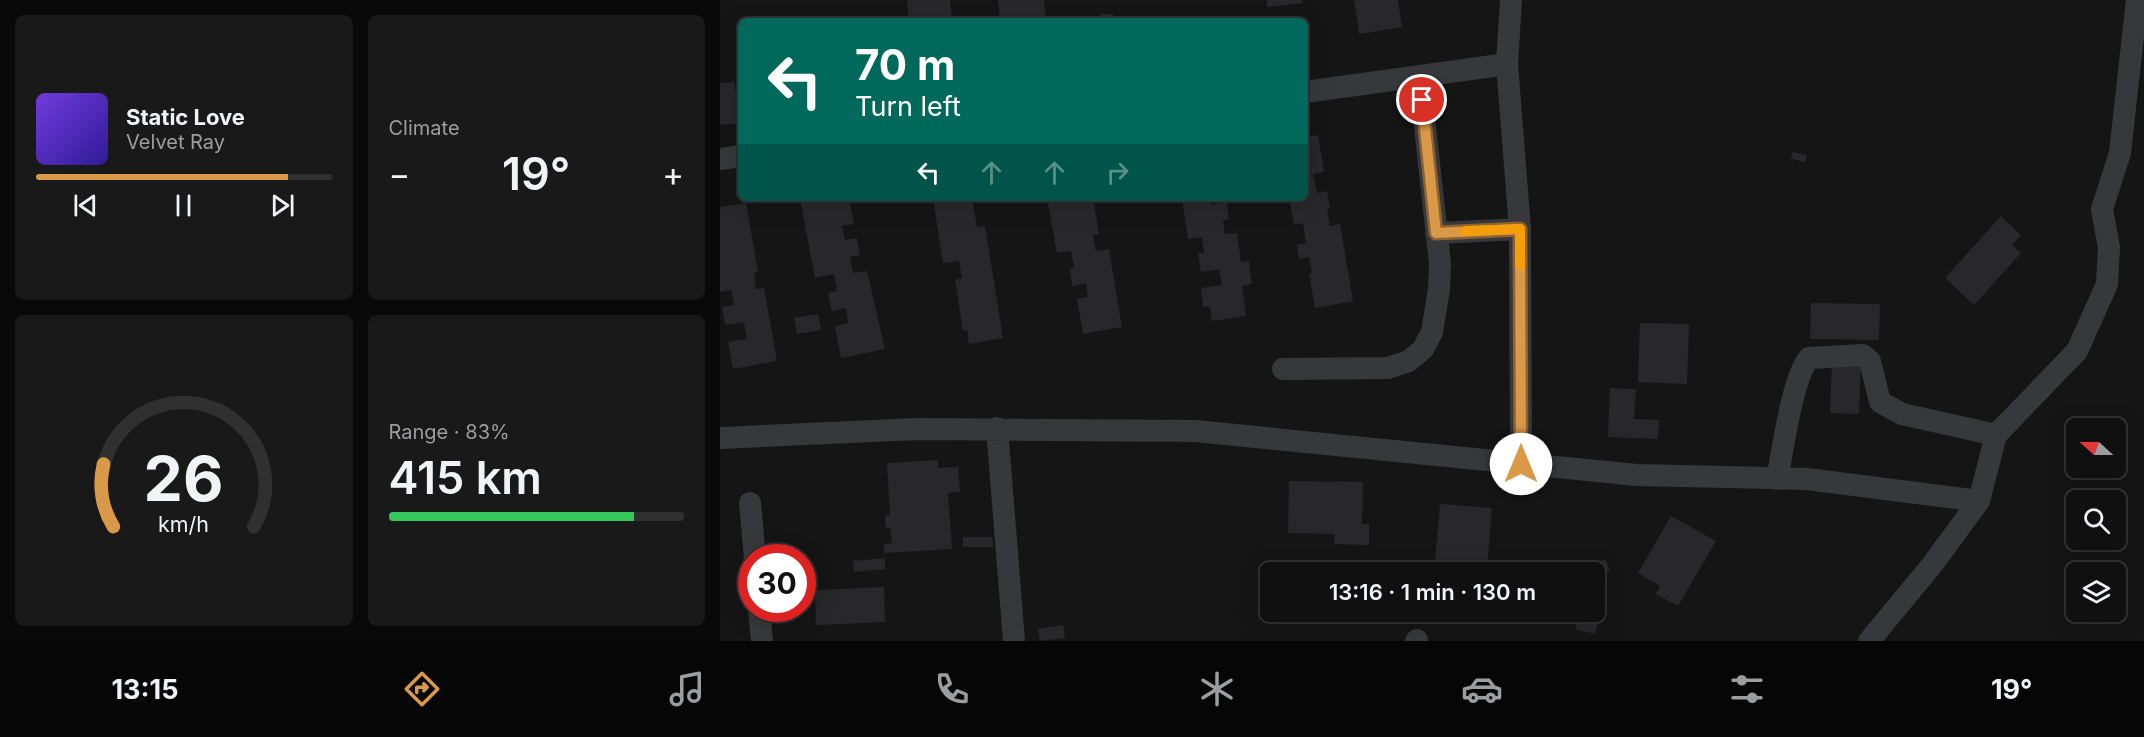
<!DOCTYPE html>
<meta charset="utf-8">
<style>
:root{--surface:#101010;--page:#191919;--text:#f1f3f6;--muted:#9c9d9f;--line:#303030;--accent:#da9949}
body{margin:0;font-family:Inter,sans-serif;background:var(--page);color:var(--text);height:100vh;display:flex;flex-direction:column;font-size:22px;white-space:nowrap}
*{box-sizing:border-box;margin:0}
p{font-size:20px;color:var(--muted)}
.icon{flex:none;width:33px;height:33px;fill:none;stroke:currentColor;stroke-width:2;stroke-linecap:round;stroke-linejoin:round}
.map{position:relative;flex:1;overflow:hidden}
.details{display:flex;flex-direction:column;gap:15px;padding:15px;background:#090909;width:720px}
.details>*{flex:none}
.banner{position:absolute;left:18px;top:18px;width:570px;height:183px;border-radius:9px;box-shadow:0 6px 24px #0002,0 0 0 2px var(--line);background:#00695c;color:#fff;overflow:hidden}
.needle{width:39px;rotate:291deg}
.fabs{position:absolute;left:1346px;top:418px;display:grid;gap:12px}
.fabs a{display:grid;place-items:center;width:60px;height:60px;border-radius:9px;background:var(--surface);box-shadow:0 6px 24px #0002,0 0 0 2px var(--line);font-size:30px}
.speed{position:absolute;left:18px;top:544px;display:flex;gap:12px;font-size:30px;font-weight:700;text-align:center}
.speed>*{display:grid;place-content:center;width:78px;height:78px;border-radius:50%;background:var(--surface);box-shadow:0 6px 24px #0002,0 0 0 2px var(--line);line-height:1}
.speed .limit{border:9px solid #d22;background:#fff;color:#111}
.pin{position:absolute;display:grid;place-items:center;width:51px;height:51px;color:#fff;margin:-26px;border:3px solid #fff;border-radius:50%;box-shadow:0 2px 6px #0007}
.me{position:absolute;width:66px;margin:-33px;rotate:0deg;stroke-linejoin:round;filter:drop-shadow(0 0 4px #0008)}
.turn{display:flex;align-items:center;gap:21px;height:126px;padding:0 18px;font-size:27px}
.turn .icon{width:78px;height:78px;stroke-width:2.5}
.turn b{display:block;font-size:42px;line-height:51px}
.lanes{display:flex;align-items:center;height:57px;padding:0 18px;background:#0003;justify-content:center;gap:30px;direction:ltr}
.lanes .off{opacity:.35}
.big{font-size:45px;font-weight:600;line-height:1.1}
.details .card{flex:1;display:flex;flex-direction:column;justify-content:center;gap:9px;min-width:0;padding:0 21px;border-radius:9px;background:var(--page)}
.details .dial{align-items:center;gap:0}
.dial svg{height:156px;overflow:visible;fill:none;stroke:var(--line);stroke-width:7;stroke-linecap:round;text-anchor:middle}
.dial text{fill:var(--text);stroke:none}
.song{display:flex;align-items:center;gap:18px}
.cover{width:72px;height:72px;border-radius:9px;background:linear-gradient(135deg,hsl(260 70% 55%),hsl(250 70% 35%))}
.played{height:6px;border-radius:3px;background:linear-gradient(90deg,var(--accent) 85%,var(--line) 85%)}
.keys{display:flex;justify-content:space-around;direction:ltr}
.heat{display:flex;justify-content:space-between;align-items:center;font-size:33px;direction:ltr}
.charge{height:9px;border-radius:4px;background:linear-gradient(90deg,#34c759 83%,var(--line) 0)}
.details .tiles{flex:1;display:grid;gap:15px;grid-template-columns:repeat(2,1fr)}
.trip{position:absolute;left:540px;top:562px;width:345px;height:60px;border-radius:9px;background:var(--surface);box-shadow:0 6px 24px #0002,0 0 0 2px var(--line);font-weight:600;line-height:60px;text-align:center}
.menu{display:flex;height:96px;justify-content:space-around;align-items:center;background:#060606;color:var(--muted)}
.menu .icon{width:42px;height:42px}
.menu .selected{color:var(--accent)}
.menu b{font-size:27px;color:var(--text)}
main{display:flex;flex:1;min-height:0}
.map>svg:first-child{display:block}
</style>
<main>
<section class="details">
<div class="tiles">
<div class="card">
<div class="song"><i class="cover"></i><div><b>Static Love</b><p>Velvet Ray</p></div></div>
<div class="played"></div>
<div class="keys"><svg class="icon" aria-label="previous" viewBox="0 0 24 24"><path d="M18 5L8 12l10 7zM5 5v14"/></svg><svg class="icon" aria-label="pause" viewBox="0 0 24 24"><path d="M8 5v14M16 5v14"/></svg><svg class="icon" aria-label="next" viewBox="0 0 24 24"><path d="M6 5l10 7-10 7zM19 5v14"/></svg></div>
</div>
<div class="card"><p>Climate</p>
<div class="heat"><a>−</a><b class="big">19°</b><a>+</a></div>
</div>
<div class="card dial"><svg viewBox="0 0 100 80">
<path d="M14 69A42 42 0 1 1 86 69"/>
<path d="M14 69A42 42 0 0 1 9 37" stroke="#da9949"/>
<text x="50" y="56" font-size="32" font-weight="700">26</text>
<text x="50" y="72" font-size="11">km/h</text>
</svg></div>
<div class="card"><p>Range · 83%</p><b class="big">415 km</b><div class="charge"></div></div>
</div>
</section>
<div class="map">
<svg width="1424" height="641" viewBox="0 0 1424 641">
<rect width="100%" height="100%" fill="#151516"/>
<path fill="#28282a" d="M187 0H230L232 21H189Z
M278 0H324L326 20 280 21Z
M547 0H582L583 3 547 7Z
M634 0H678L682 27 639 34Z
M381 14H393L394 21H381Z
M14 82 16 92H21V123L0 125V83Z
M598 135 604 172 593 174 597 193 607 191 610 208 607 209 610 226 620 224 633 301 595 308 589 273H592L589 257 579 259 577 245 586 243 583 223 574 225 569 198H585V137Z
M1072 152 1087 155 1085 162 1071 159Z
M84 198H129L134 224 122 226 125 240 137 238 140 255 130 257 133 273 147 271 165 349 121 358 115 326 128 323 126 308 112 311 108 293 117 291 114 274 95 278 80 199Z
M213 198H252L257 227 265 226 283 338 249 344 247 330 243 331 235 280 242 278 239 261 223 263Z
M327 198H373L379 234 373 235 376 251 389 249 402 327 363 334 357 299 368 297 366 283 352 286 350 269 354 268 351 251 337 253Z
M462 198H490L491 205 507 202 509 219 503 220 505 234 517 233 521 262 529 261 532 284 522 286 526 316 492 321 490 307H483L481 288 502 285 499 269 481 272 478 253H484L482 237 468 239Z
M26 203 38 272 34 273 36 289 44 288 57 361 13 369 8 342 27 339 24 322 5 325 2 307 14 305 11 290 0 292V207Z
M1281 216 1301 235 1292 245 1301 253 1254 305 1225 278Z
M1091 303 1160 304 1159 340 1090 339Z
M98 314 101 330 77 334 74 318Z
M920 323 969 324 967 384 918 382Z
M1112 358 1141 359 1139 414 1110 413Z
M890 388 916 389 914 419 939 420 938 439 888 437Z
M218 460V468L238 467 240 492 228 493 232 549 164 553V544L172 543 170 528H166L165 516 170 515 167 463Z
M569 481 643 482 642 524H649V545L614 544 615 534 568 533Z
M720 504 772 508 767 570 740 569V573H714Z
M951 516 996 541 958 606 936 594 940 586 918 573Z
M243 537H272L273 547H243Z
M165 558V569L134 572 133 561Z
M885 559 890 570 880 575 875 564Z
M164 587 165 622 96 625 95 590Z
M874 604 887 608 883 621 865 615 866 612H874Z
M858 618 878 623 875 634 855 629Z
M343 625 345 638 320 641 318 629Z"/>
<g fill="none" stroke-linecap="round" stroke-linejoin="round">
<path stroke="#36383b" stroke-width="22" d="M791 0 787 64 800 229 801 464
M585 92 787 64
M0 159 21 156
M716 233 800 229
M563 369 668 368 689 361 703 349 712 332 719 289 720 263 702 100
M277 428 294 641
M0 438 197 429 475 431 917 475 1087 479 1259 501
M1057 479C1063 451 1072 378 1089 358L1143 355 1150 361 1160 402 1182 414 1276 435
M30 503 35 558
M39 609 42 641
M696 641 697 640
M1149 641 1212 565 1259 501 1276 435 1357 351 1387 284 1389 248 1382 209 1400 153 1417 0"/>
</g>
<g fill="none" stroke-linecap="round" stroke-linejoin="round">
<g stroke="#8e632f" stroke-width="15">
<path id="route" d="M702 100 716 233 800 229 801 464"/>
</g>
<use href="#route" stroke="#da9949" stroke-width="10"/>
<path stroke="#f59e0b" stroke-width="10" d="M745 231 800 229V265"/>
</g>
</svg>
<div class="fabs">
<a><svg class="needle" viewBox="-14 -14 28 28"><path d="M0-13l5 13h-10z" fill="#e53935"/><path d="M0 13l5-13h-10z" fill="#9c9d9f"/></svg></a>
<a><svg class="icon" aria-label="search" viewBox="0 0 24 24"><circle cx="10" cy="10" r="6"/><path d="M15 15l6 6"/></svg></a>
<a><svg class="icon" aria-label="layers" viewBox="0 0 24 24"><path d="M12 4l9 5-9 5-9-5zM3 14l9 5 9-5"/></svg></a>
</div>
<div class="speed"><div class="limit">30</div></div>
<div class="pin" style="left:702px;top:100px;background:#d93025"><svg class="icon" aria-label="arrive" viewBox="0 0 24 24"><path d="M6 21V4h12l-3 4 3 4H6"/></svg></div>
<svg class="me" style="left:801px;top:464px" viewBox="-20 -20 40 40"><circle r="19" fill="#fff"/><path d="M0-13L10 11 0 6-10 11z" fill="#da9949"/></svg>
<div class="trip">13:16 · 1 min · 130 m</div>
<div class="banner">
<div class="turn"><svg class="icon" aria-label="left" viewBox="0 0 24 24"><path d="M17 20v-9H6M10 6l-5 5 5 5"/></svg><div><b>70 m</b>Turn left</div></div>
<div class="lanes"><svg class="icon" aria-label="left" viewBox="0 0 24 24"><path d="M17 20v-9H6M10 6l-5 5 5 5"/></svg><svg class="icon off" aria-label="ahead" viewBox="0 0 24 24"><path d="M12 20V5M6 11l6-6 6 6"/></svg><svg class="icon off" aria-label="ahead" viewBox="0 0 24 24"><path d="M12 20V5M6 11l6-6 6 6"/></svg><svg class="icon off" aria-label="right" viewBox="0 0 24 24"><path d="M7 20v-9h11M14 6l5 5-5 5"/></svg></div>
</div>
</div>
</main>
<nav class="menu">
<b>13:15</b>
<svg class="icon selected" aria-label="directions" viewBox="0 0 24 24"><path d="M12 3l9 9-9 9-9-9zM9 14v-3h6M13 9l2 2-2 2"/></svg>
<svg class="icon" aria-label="music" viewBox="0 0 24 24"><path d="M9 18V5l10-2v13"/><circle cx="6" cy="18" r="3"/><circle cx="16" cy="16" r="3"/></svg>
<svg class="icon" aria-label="phone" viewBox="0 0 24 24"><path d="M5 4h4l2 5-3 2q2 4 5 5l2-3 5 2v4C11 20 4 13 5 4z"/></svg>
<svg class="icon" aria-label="climate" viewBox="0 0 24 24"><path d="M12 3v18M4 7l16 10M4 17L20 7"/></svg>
<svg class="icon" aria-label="car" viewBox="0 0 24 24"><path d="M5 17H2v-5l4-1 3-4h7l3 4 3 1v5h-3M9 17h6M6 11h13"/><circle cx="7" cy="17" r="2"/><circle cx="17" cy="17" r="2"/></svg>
<svg class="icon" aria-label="filters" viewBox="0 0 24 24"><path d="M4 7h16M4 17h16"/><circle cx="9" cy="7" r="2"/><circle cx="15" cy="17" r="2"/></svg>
<b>19°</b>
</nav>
